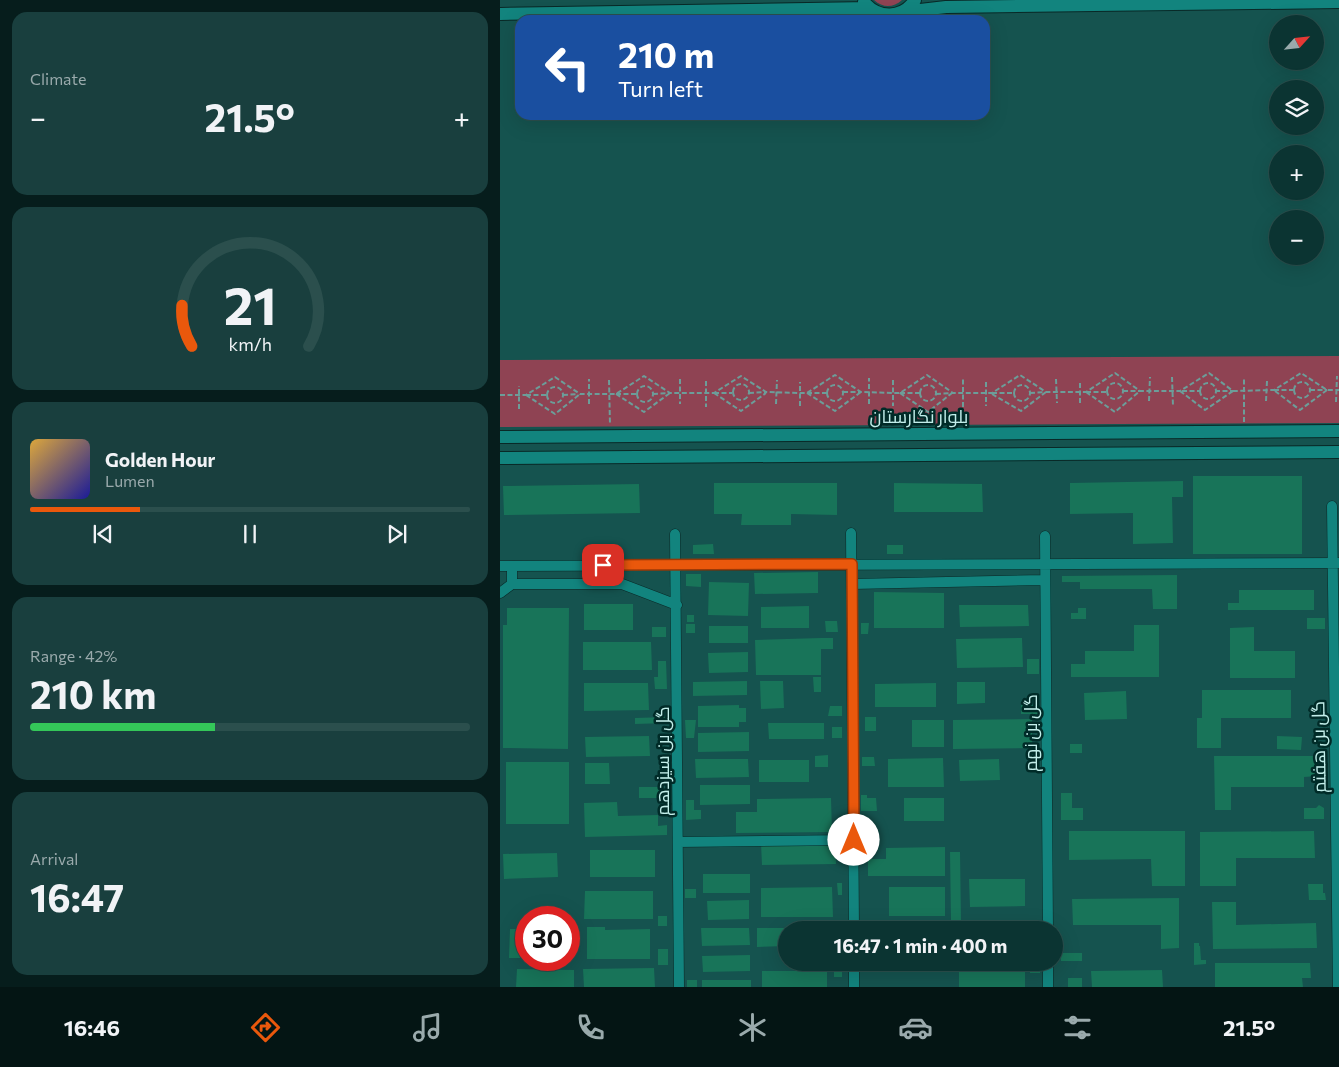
<!DOCTYPE html>
<meta charset="utf-8">
<style>
:root{--surface:#0b3432;--page:#193f3e;--text:#f1f3f6;--muted:#9aaaac;--line:#2b4f4d;--accent:#ea580c}
body{margin:0;font-family:Commissioner,Cairo,sans-serif;background:var(--page);color:var(--text);height:100vh;display:flex;flex-direction:column;font-size:19px;white-space:nowrap}
*{box-sizing:border-box;margin:0}
p{font-size:16px;color:var(--muted)}
.icon{flex:none;width:28px;height:28px;fill:none;stroke:currentColor;stroke-width:2;stroke-linecap:round;stroke-linejoin:round}
.map{position:relative;flex:1;overflow:hidden}
.side{display:flex;flex-direction:column;gap:12px;padding:12px;background:#061d1c;width:500px}
.side>*{flex:none}
.banner{position:absolute;left:15px;top:15px;width:475px;height:105px;border-radius:15px;box-shadow:0 5px 20px #0002,0 0 0 1px var(--line);background:#1a4fa0;color:#fff;overflow:hidden}
.needle{width:32px;rotate:63deg}
.controls{position:absolute;left:769px;top:15px;display:grid;gap:10px}
.controls a{display:grid;place-items:center;width:55px;height:55px;border-radius:50%;background:var(--surface);box-shadow:0 5px 20px #0002,0 0 0 1px var(--line);font-size:25px}
.speed{position:absolute;left:15px;top:906px;display:flex;gap:10px;font-size:25px;font-weight:700;text-align:center}
.speed>*{display:grid;place-content:center;width:65px;height:65px;border-radius:50%;background:var(--surface);box-shadow:0 5px 20px #0002,0 0 0 1px var(--line);line-height:1}
.speed .limit{border:8px solid #d22;background:#fff;color:#111}
.pin{position:absolute;display:grid;place-items:center;width:42px;height:42px;color:#fff;margin:-21px;border-radius:10px;box-shadow:0 2px 8px #0006}
.me{position:absolute;width:55px;margin:-28px;rotate:0deg;stroke-linejoin:round;filter:drop-shadow(0 0 4px #0008)}
.turn{display:flex;align-items:center;gap:18px;height:105px;padding:0 20px;font-size:22px}
.turn .icon{width:65px;height:65px;stroke-width:2.5}
.turn b{display:block;font-size:35px;line-height:42px}
.big{font-size:38px;font-weight:700;line-height:1.1}
.side .card{flex:1;display:flex;flex-direction:column;justify-content:center;gap:8px;min-width:0;padding:0 18px;border-radius:15px;background:var(--page)}
.side .dial{align-items:center;gap:0}
.dial svg{height:130px;overflow:visible;fill:none;stroke:var(--line);stroke-width:7;stroke-linecap:round;text-anchor:middle}
.dial text{fill:var(--text);stroke:none}
.song{display:flex;align-items:center;gap:15px}
.cover{width:60px;height:60px;border-radius:8px;background:linear-gradient(135deg,hsl(40 70% 55%),hsl(240 70% 35%))}
.played{height:5px;border-radius:2px;background:linear-gradient(90deg,var(--accent) 25%,var(--line) 25%)}
.keys{display:flex;justify-content:space-around;direction:ltr}
.heat{display:flex;justify-content:space-between;align-items:center;font-size:28px;direction:ltr}
.charge{height:8px;border-radius:4px;background:linear-gradient(90deg,#34c759 42%,var(--line) 0)}
.trip{position:absolute;left:278px;top:921px;width:285px;height:50px;border-radius:25px;background:var(--surface);box-shadow:0 5px 20px #0002,0 0 0 1px var(--line);font-weight:700;line-height:50px;text-align:center}
.menu{display:flex;height:80px;justify-content:space-around;align-items:center;background:#041514;color:var(--muted)}
.menu .icon{width:35px;height:35px}
.menu .selected{color:var(--accent)}
.menu b{font-size:22px;color:var(--text)}
main{display:flex;flex:1;min-height:0}
.map>svg:first-child{display:block}
</style>
<main>
<section class="side">
<div class="card"><p>Climate</p>
<div class="heat"><a>−</a><b class="big">21.5°</b><a>+</a></div>
</div>
<div class="card dial"><svg viewBox="0 0 100 80">
<path d="M14 69A42 42 0 1 1 86 69"/>
<path d="M14 69A42 42 0 0 1 8 44" stroke="#ea580c"/>
<text x="50" y="56" font-size="32" font-weight="700">21</text>
<text x="50" y="72" font-size="11">km/h</text>
</svg></div>
<div class="card">
<div class="song"><i class="cover"></i><div><b>Golden Hour</b><p>Lumen</p></div></div>
<div class="played"></div>
<div class="keys"><svg class="icon" aria-label="previous" viewBox="0 0 24 24"><path d="M18 5L8 12l10 7zM5 5v14"/></svg><svg class="icon" aria-label="pause" viewBox="0 0 24 24"><path d="M8 5v14M16 5v14"/></svg><svg class="icon" aria-label="next" viewBox="0 0 24 24"><path d="M6 5l10 7-10 7zM19 5v14"/></svg></div>
</div>
<div class="card"><p>Range · 42%</p><b class="big">210 km</b><div class="charge"></div></div>
<div class="card"><p>Arrival</p><b class="big">16:47</b></div>
</section>
<div class="map">
<svg width="839" height="987" viewBox="0 0 839 987">
<rect width="100%" height="100%" fill="#0f4642"/>
<path fill="#15534f" fill-rule="evenodd" d="M0 0H839V987H0ZM20 20H485V115H20ZM778 24H815V61H778ZM778 89H815V126H778ZM778 154H815V191H778ZM778 219H815V256H778ZM26 918H69V960H26ZM286 930H554V962H286Z"/>
<path fill="#8f4353" d="M374 0H402C393 8 383 8 374 0Z
M839 356V423L0 427V360Z"/>
<path fill="#187459" d="M693 476H802V554H693Z
M683 481V497H672L673 543 633 544V513L570 514V483Z
M214 483H337V515L291 514V525H241L242 514H214Z
M394 483 482 484 483 512H394Z
M139 484 140 513 4 515 3 486Z
M213 544 214 554H193V545Z
M387 545H403V554H387Z
M318 572V593L255 594 254 573Z
M186 574H201V587L186 586Z
M677 575V609H653L652 589H580V582H562V576Z
M209 582 249 583 248 616 208 615Z
M739 590H814V610H728V603H739Z
M374 592 444 593V628H374Z
M84 604H133V630H84Z
M459 605H528L529 626 460 627Z
M309 606V628H261V607Z
M7 608H69L68 749 3 748V625H7Z
M578 608H586V619H571V613H578Z
M187 615H194V622H187Z
M807 618H825V629H807Z
M325 621H337L338 632H326Z
M361 623H369L368 634H361Z
M186 624H195V633H186Z
M634 625H659V677H571V664H585V651H634Z
M209 626H248V643H209Z
M152 627H166V637H152Z
M754 627V651H795V678H730V628Z
M321 638H333V649H321V675H256L255 640Z
M522 638 523 667 457 668 456 639Z
M83 642H151L152 670H83Z
M248 652V672L209 673 208 653Z
M527 659H539V674H527Z
M158 661H166L167 689H155L154 677H158Z
M313 677H321V692H314Z
M247 681V695L193 696V682Z
M260 681H283L284 708 261 709Z
M457 682H485V703L457 704Z
M84 683H148L149 710 84 711Z
M436 683V707H375V684Z
M702 690H791V718H721V748H697V718H702Z
M626 691 627 719 585 720 584 693Z
M239 705V708H246V722H239V727H198V706Z
M521 705H539V714H521Z
M330 706H342V716H328Z
M167 717V723L135 724V718Z
M365 717H376V731H365Z
M532 719V748L453 749V720Z
M185 720H196L194 738H186Z
M412 720H444V747H412Z
M268 723H324V739H269Z
M332 727H342V738H332Z
M249 732V751L198 752V733Z
M149 736 150 756 86 757 85 737Z
M777 736 802 737 801 750 777 749Z
M570 744H582V753H570Z
M328 755V767H315V756Z
M714 756H816L817 776 804 777V787H731V810H715Z
M362 757H374L375 766H362Z
M443 758 444 787H388V759Z
M195 759H248L249 777 196 778Z
M499 759 500 780 460 781 459 760Z
M259 760H309V782H259Z
M6 762H69V824H6Z
M85 763H109L110 784H85Z
M200 785H250V804L200 805Z
M139 787H163V798H139Z
M561 793H572V808H583V820H561Z
M361 795H367V798H376L377 811H361Z
M331 798 332 832 236 833V812H257V799Z
M404 798H444V821H404Z
M186 800H194V810H201V819L186 820Z
M117 802 118 816 158 815V826L167 825V835L85 837 84 803Z
M819 805 824 808V819H804V808H816Z
M569 831H685V886H652L651 859 569 860Z
M814 831 815 858H736V886H700V832Z
M335 843 336 864 262 865 261 844Z
M445 847V876H368V859H386V848Z
M90 850H155V877H90Z
M450 852H460L461 923H451Z
M57 853 58 877 4 879 3 854Z
M203 874H250V893H203Z
M469 879H525V906L470 907Z
M337 883H342V895H338Z
M808 884H823V893H825L826 900H809Z
M332 887 333 917H261V888Z
M389 887H445V916H389Z
M185 889H196V898H185Z
M85 891H153V919H84Z
M679 898V948L661 949V925H573L572 899Z
M249 900V919L208 920 207 901Z
M712 902H736V925L816 923 817 948 713 949Z
M158 916H167V926H158Z
M522 922H537V930H523Z
M87 927H105V930L150 929V959H87Z
M445 927V930H388V928Z
M519 927V930H459V928Z
M201 928H249L250 945 202 946Z
M257 928H337V930H286V946L257 947Z
M10 929H26V958H9Z
M69 930H73V958H69Z
M694 943H699V946H700L701 960H706V964L694 965Z
M158 949H168V965H158Z
M560 953H582V961H561Z
M250 955V971L203 972 202 956Z
M530 962H540V973H530Z
M715 963H810L811 978H802L803 987H715Z
M334 964H342V977H334Z
M525 966V987H459V967Z
M154 968 155 987H84L83 969Z
M17 969 74 970V987H16Z
M662 970 663 987H592L591 971Z
M262 971H327V987H262Z
M568 978H582V987H568Z
M187 980H197V987H187Z
M202 980H251V987H202Z"/>
<g fill="none" stroke-linecap="round" stroke-linejoin="round">
<g stroke="#092927" stroke-width="11">
<path id="minor" d="M832 506 838 987
M351 533 354 930
M175 534 179 987
M545 536 548 930
M0 566 839 563
M12 584H122L177 605
M352 584 545 580
M0 593 12 584V566
M178 842 354 840
M354 962V987
M548 962V987"/>
</g>
<g stroke="#092927" stroke-width="14">
<path id="tertiary" d="M364 2C378 19 402 19 415 0
M403 12 446 7 839 2
M0 14 369 8
M0 437 839 431
M0 458 839 452"/>
</g>
<path stroke="#6c9d99" stroke-width="2" stroke-dasharray="5 2.5" stroke-linecap="butt" d="M672 377 673 406
M180 379V404
M556 379 557 403
M109 380 110 425
M393 380V406
M206 381V407
M794 390a8 8 0 1 1 16 0a8 8 0 1 1-16 0Z
M486 382V406
M607 391a8 8 0 1 1 16 0a8 8 0 1 1-16 0Z
M700 391a8 8 0 1 1 16 0a8 8 0 1 1-16 0Z
M233 392a8 8 0 1 1 16 0a8 8 0 1 1-16 0Z
M327 393a8 8 0 1 1 16 0a8 8 0 1 1-16 0Z
M420 393a8 8 0 1 1 16 0a8 8 0 1 1-16 0Z
M514 393a8 8 0 1 1 16 0a8 8 0 1 1-16 0Z
M137 394a8 8 0 1 1 16 0a8 8 0 1 1-16 0Z
M47 395a8 8 0 1 1 16 0a8 8 0 1 1-16 0Z
M774 390H793
M810 390H827
M623 391H640
M680 391 705 410 733 391
M682 391H700
M715 391H733
M775 391 800 410 827 390
M343 392H361
M586 392 615 412 640 391
M586 392H606
M214 393 241 411 266 393
M214 393H232
M249 393 266 392
M307 393 335 411 361 392
M307 393H327
M400 393 428 412 452 393
M400 393H420
M492 393H514
M530 393 545 392
M116 394 144 412 170 393
M116 394H136
M153 394 170 393
M436 394 453 393
M492 394 521 411 546 392
M0 395H26L55 377 80 394H116L144 376 170 393H214L241 376 266 392 300 393H307L335 375 361 392 393 393H400L427 375 453 393H492L520 375 546 392H586L615 373 640 391H680L709 373 733 391 774 390 801 373 827 390H839
M26 395 55 414 80 394
M26 395H47
M63 395 78 394
M649 401 650 377
M766 401 767 381
M836 402 837 376
M580 403V381
M89 404V379
M276 404 277 380
M369 404V378
M300 406V382
M463 407V379
M19 409V386
M744 422V379"/>
<use href="#minor" stroke="#12847e" stroke-width="10"/>
<use href="#tertiary" stroke="#12847e" stroke-width="12"/>
</g>
<g fill="none" stroke-linecap="round" stroke-linejoin="round">
<g stroke="#983908" stroke-width="12">
<path id="route" d="M103 565 352 564 354 840"/>
</g>
<use href="#route" stroke="#ea580c" stroke-width="9"/>
</g>
<g text-anchor="middle" dominant-baseline="central" stroke-width="5" stroke-linejoin="round" paint-order="stroke">
<g font-size="18" fill="#c2eeea" stroke="#002b28">
<text x="419" y="416">بلوار نگارستان</text>
<text transform="translate(530 733) rotate(-90)">گل بن نهم</text>
<text transform="translate(818 747) rotate(-91)">گل بن هفتم</text>
<text transform="translate(162 761) rotate(-90)">گل بن سیزدهم</text>
</g>
</g>
</svg>
<div class="controls">
<a><svg class="needle" viewBox="-14 -14 28 28"><path d="M0-13l5 13h-10z" fill="#e53935"/><path d="M0 13l5-13h-10z" fill="#9aaaac"/></svg></a>
<a><svg class="icon" aria-label="layers" viewBox="0 0 24 24"><path d="M12 4l9 5-9 5-9-5zM3 14l9 5 9-5"/></svg></a>
<a>+</a>
<a>−</a>
</div>
<div class="speed"><div class="limit">30</div></div>
<div class="pin" style="left:103px;top:565px;background:#d93025"><svg class="icon" aria-label="arrive" viewBox="0 0 24 24"><path d="M6 21V4h12l-3 4 3 4H6"/></svg></div>
<svg class="me" style="left:354px;top:840px" viewBox="-20 -20 40 40"><circle r="19" fill="#fff"/><path d="M0-13L10 11 0 6-10 11z" fill="#ea580c"/></svg>
<div class="trip">16:47 · 1 min · 400 m</div>
<div class="banner">
<div class="turn"><svg class="icon" aria-label="left" viewBox="0 0 24 24"><path d="M17 20v-9H6M10 6l-5 5 5 5"/></svg><div><b>210 m</b>Turn left</div></div>
</div>
</div>
</main>
<nav class="menu">
<b>16:46</b>
<svg class="icon selected" aria-label="directions" viewBox="0 0 24 24"><path d="M12 3l9 9-9 9-9-9zM9 14v-3h6M13 9l2 2-2 2"/></svg>
<svg class="icon" aria-label="music" viewBox="0 0 24 24"><path d="M9 18V5l10-2v13"/><circle cx="6" cy="18" r="3"/><circle cx="16" cy="16" r="3"/></svg>
<svg class="icon" aria-label="phone" viewBox="0 0 24 24"><path d="M5 4h4l2 5-3 2q2 4 5 5l2-3 5 2v4C11 20 4 13 5 4z"/></svg>
<svg class="icon" aria-label="climate" viewBox="0 0 24 24"><path d="M12 3v18M4 7l16 10M4 17L20 7"/></svg>
<svg class="icon" aria-label="car" viewBox="0 0 24 24"><path d="M5 17H2v-5l4-1 3-4h7l3 4 3 1v5h-3M9 17h6M6 11h13"/><circle cx="7" cy="17" r="2"/><circle cx="17" cy="17" r="2"/></svg>
<svg class="icon" aria-label="filters" viewBox="0 0 24 24"><path d="M4 7h16M4 17h16"/><circle cx="9" cy="7" r="2"/><circle cx="15" cy="17" r="2"/></svg>
<b>21.5°</b>
</nav>
